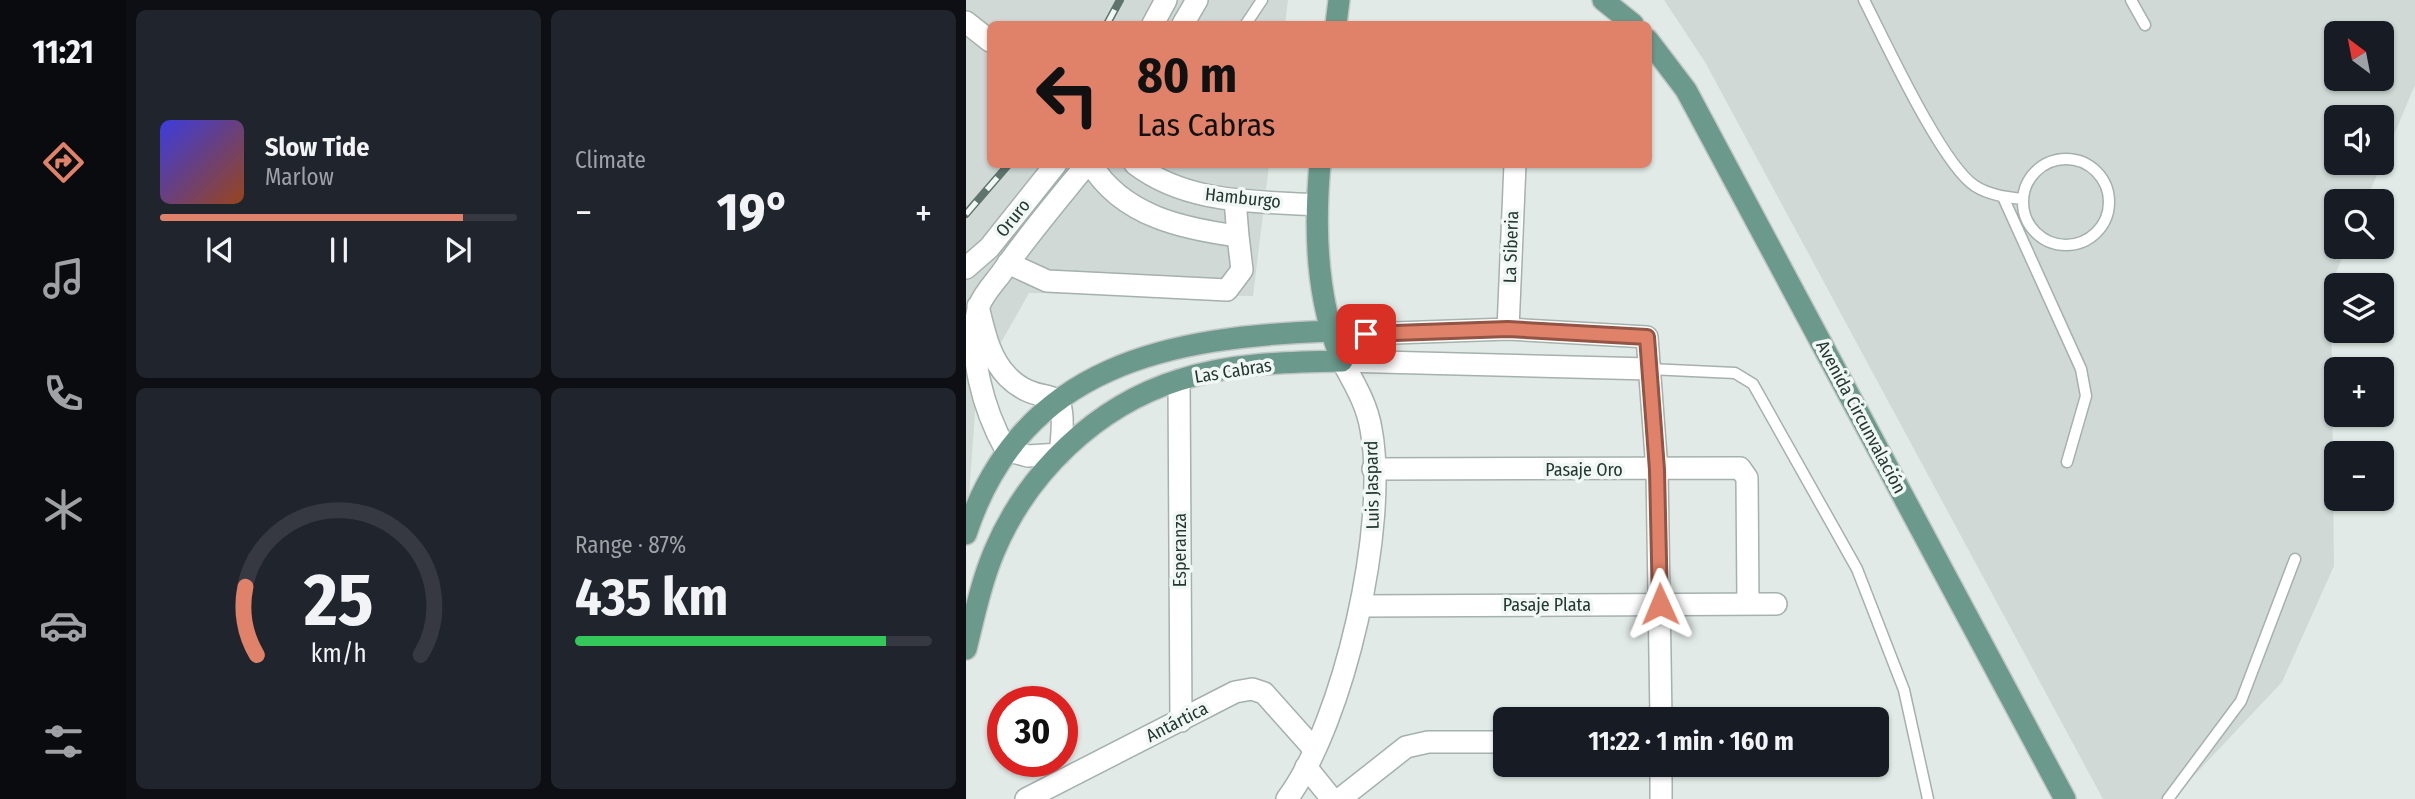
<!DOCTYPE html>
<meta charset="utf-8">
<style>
:root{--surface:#171b24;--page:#20242c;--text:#f1f3f6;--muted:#9ea1a6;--line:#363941;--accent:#e08269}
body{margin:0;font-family:"Fira Sans Condensed",sans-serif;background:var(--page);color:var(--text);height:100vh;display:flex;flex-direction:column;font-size:26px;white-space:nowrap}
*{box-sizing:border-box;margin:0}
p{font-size:23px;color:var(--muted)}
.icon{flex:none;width:38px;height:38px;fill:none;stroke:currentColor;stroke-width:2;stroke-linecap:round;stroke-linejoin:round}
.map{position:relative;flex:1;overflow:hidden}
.panel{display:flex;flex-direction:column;gap:10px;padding:10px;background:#0d0f14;width:840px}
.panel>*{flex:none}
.banner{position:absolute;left:21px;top:21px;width:665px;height:147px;border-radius:10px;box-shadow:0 2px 5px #0004;background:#e08269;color:#111;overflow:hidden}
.needle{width:46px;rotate:328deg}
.buttons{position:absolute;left:1358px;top:21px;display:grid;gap:14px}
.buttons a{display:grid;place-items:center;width:70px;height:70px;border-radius:10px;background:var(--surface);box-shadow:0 2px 5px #0004;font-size:35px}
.speed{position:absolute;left:21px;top:686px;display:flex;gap:14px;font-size:35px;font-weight:700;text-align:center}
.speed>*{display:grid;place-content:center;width:91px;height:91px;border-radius:50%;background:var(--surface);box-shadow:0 2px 5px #0004;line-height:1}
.speed .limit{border:10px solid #d22;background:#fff;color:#111}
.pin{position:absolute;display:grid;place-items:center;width:60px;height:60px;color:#fff;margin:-30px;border-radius:14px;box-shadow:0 4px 10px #0006}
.me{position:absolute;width:77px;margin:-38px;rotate:359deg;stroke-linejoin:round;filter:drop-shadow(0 0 5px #0008)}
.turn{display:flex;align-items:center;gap:24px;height:147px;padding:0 35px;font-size:32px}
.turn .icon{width:91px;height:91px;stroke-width:2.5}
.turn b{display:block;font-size:49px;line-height:60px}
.big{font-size:52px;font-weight:700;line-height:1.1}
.panel .card{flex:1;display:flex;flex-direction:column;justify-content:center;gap:10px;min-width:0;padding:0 24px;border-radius:10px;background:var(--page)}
.panel .dial{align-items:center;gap:0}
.dial svg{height:182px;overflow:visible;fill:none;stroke:var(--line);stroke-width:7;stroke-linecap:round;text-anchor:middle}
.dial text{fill:var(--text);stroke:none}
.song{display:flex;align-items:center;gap:21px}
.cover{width:84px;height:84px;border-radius:10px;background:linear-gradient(135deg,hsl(240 70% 55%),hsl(20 70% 35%))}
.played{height:7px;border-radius:4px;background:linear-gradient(90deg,var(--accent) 85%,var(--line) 85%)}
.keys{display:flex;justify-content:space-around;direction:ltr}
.heat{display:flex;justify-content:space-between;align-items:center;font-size:38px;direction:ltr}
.charge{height:10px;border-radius:5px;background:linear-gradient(90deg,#34c759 87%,var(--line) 0)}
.panel .tiles{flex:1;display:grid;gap:10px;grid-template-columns:repeat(2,1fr)}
.trip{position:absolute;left:527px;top:707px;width:396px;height:70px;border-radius:10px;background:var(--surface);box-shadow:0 2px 5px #0004;font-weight:700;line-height:70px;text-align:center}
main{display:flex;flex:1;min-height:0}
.menu{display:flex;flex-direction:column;width:126px;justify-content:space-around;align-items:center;background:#090b0e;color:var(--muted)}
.menu .icon{width:49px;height:49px}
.menu .selected{color:var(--accent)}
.menu b{font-size:32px;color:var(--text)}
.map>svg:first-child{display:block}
</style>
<main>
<nav class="menu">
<b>11:21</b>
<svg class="icon selected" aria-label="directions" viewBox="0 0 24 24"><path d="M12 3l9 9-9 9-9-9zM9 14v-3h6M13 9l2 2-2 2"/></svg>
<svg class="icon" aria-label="music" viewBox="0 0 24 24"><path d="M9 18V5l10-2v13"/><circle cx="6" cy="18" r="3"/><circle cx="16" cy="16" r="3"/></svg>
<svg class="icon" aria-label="phone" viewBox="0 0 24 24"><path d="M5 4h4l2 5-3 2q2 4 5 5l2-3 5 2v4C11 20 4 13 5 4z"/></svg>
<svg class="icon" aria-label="climate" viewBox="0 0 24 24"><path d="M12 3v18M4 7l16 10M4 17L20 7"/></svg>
<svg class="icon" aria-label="car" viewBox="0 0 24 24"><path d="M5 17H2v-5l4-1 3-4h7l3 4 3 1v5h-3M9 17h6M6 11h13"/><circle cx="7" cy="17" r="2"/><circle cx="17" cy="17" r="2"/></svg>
<svg class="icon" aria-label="filters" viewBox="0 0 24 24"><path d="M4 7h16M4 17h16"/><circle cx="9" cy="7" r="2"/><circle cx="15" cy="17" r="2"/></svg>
</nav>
<section class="panel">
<div class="tiles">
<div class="card">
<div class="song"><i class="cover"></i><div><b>Slow Tide</b><p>Marlow</p></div></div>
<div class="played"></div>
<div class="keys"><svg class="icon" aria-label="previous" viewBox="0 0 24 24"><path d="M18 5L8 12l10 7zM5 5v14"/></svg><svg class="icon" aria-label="pause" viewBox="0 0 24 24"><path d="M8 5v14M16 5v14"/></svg><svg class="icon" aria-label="next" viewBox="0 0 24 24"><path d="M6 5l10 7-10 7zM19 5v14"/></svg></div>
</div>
<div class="card"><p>Climate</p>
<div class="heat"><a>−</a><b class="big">19°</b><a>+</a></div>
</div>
<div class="card dial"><svg viewBox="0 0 100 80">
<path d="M14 69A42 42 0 1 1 86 69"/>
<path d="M14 69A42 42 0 0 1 9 39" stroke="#e08269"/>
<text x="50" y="56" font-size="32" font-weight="700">25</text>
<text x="50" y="72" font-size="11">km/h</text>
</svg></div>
<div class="card"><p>Range · 87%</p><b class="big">435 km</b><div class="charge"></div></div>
</div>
</section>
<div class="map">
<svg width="1449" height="799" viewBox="0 0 1449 799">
<rect width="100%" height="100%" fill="#e1eae6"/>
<path fill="#d0d9d5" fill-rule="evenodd" d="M0 0H322L319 24H24V164L303 165 287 296 63 293 11 385 0 537Z
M698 0H1449V85L1400 201H1370V247H1381L1365 284 1368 566 1316 682 1206 799H1137L739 62ZM1370 33H1416V79H1370ZM1370 117H1416V163H1370Z"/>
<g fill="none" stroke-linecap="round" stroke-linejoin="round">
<g stroke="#a5b1ac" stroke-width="13">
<path id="service" d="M898 0C919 41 976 165 1009 186 1023 195 1040 197 1056 199
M1165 0 1179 25
M280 24 296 0
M1057 202a43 43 0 1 1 86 0a43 43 0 1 1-86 0Z
M1037 197 1115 369 1120 396 1101 462
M683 369 769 373 787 384 891 569 938 690 962 799
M1202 799 1275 701 1329 559"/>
</g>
<g stroke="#a5b1ac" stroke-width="24">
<path id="minor" d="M0 22 24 41
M187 24 200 0
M217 24 231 0
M125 164C156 216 218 229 272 236L269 200
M169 164C221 204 289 201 350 205
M42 263 81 281 261 290 276 270 272 236
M0 268 23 248 90 164
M12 306C18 331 23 358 42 377 81 415 104 369 94 454L62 456 40 450C18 411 0 351 13 306 17 295 27 284 34 275 61 236 91 201 121 164
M542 329 549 164
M364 331 400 334 542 329 681 337 691 470 695 719
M376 361 683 369
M213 380 215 721
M407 469 774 468 781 478 782 604
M395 606 810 604
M695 765V799
M340 767 366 799
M60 799 269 692 286 689 298 693 348 749
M374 799 440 747 462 742H539"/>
</g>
<g stroke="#a5b1ac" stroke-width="24">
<path id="tertiary" d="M321 799C378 722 423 524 405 429 401 404 388 383 376 361"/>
</g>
<g stroke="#c2c7c6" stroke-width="24">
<path id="primary" d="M637 0 667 24
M370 24 373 0
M682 40 720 90 1099 799
M0 534C56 363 205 337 364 331
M0 649C8 617 15 583 28 552 61 473 130 406 213 380 266 363 321 362 376 361 350 299 348 230 354 164"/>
</g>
<use href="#service" stroke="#fff" stroke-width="10"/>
<use href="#minor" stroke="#fff" stroke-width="21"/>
<use href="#tertiary" stroke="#fff" stroke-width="21"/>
<use href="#primary" stroke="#6b9a8c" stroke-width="21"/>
<g stroke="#5e746d" stroke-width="8">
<path id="rail" d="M141 24 154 0
M0 214 43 164"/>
</g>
<use href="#rail" stroke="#f1f7f4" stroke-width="5" stroke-dasharray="16" stroke-linecap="butt"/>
</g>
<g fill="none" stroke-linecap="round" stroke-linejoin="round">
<g stroke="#925444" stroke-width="18">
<path id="route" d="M400 334 542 329 681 337 691 470 694 604"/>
</g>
<use href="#route" stroke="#e08269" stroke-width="12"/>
</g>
<g text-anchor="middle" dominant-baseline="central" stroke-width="7" stroke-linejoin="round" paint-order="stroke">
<g font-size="18" fill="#243832" stroke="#f1f7f4">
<text transform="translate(277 198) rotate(6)">Hamburgo</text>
<text transform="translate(47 218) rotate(-51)">Oruro</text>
<text transform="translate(545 247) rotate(-88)">La Siberia</text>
<text transform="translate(267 371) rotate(-9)">Las Cabras</text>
<text transform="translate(895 417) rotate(62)">Avenida Circunvalación</text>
<text x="618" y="470">Pasaje Oro</text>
<text transform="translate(406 485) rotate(-91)">Luis Jaspard</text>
<text transform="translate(214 550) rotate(-90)">Esperanza</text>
<text x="581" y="605">Pasaje Plata</text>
<text transform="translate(211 722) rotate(-27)">Antártica</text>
</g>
</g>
</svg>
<div class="buttons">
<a><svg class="needle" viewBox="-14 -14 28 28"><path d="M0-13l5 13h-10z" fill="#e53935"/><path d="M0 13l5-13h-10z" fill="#9ea1a6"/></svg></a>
<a><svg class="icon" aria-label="sound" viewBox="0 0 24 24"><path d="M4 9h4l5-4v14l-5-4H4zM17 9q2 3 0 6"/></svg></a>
<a><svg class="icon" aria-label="search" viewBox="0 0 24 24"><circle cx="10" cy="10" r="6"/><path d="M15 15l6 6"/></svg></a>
<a><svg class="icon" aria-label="layers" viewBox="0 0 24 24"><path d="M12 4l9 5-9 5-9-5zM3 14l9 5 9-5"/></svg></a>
<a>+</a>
<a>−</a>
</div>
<div class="speed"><div class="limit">30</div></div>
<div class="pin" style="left:400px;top:334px;background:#d93025"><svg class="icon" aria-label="arrive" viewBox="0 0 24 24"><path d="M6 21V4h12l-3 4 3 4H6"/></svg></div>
<svg class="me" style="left:694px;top:604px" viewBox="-20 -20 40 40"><path d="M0-17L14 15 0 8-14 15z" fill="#e08269" stroke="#fff" stroke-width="4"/></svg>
<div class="trip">11:22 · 1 min · 160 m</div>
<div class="banner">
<div class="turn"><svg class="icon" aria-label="left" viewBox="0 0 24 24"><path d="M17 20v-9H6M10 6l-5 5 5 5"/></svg><div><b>80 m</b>Las Cabras</div></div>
</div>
</div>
</main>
